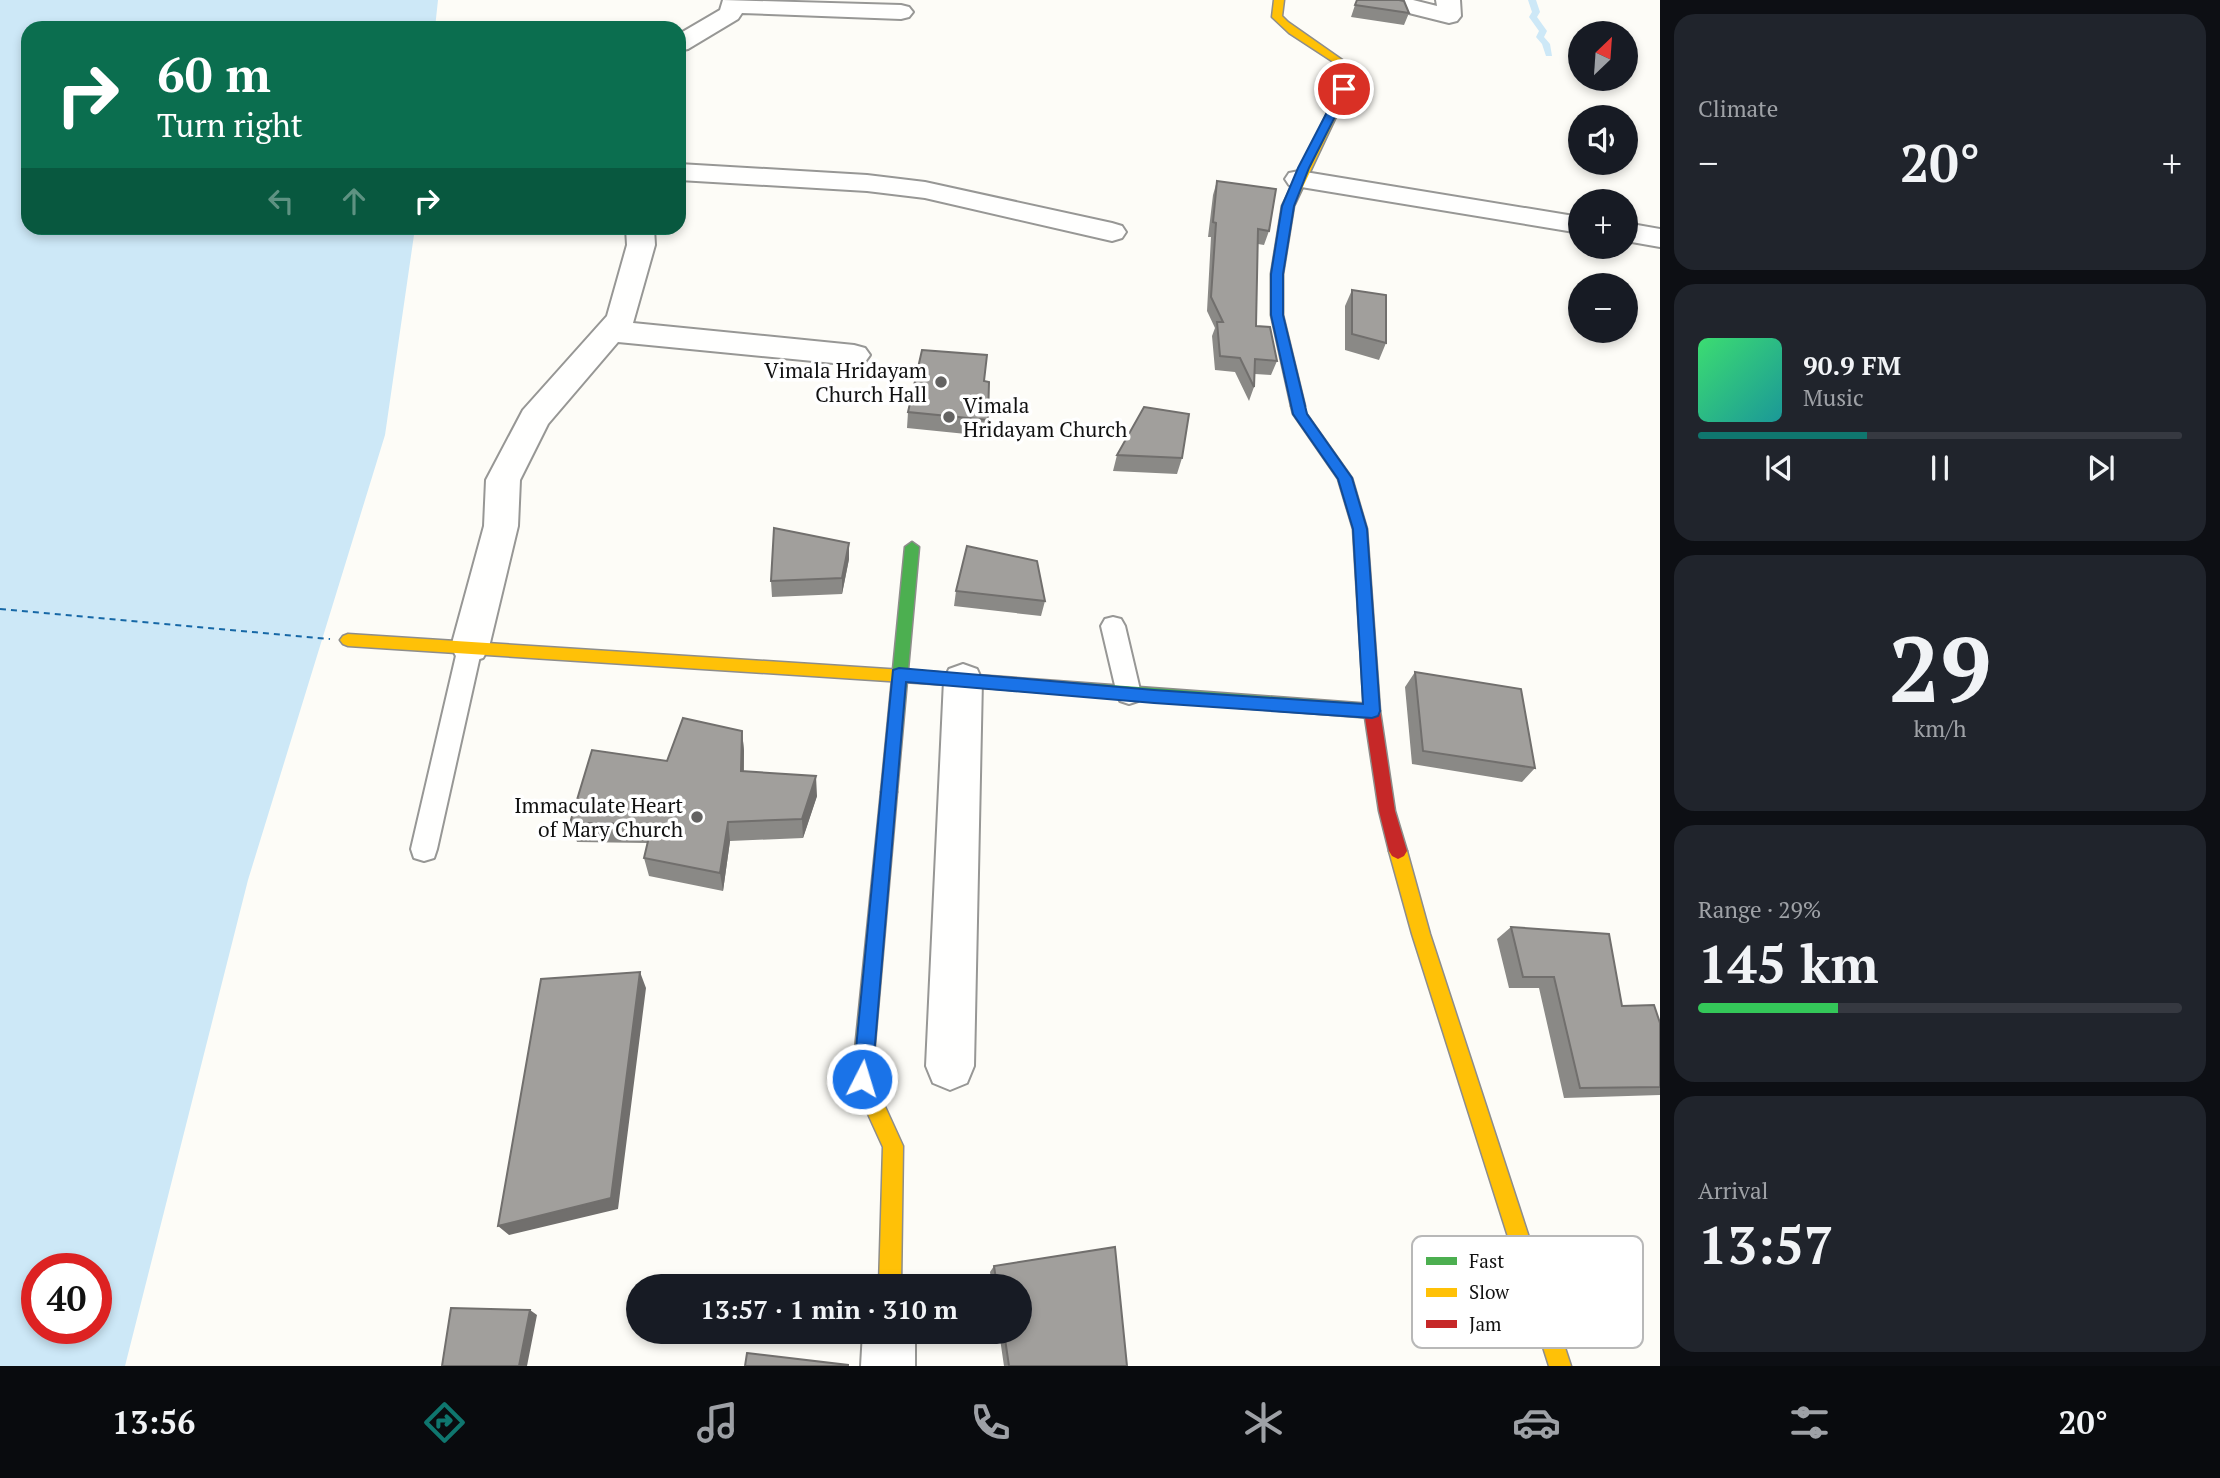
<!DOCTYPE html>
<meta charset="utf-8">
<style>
:root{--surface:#171b24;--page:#20242c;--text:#f1f3f6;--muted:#9ea1a6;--line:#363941;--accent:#0f766e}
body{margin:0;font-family:"PT Serif",serif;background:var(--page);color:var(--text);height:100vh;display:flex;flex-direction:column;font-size:26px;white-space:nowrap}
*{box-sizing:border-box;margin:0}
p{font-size:23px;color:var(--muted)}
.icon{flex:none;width:38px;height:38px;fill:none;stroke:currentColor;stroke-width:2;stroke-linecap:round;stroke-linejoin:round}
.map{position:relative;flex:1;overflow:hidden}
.details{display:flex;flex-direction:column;gap:14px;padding:14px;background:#0d0f14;width:560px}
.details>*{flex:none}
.banner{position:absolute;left:21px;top:21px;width:665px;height:214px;border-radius:21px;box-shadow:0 4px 10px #0003;background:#0b6e4f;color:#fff;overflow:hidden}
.needle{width:46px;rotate:25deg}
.tools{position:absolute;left:1568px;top:21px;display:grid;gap:14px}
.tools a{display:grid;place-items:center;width:70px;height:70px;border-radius:50%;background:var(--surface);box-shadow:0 4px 10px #0003;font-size:35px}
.speed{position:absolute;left:21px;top:1253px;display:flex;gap:14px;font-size:35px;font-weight:700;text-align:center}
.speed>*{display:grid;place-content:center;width:91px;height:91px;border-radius:50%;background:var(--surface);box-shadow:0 4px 10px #0003;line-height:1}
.speed .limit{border:10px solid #d22;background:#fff;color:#111}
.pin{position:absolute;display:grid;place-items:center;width:60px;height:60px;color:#fff;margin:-30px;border:4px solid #fff;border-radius:50%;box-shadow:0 2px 7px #0007}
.me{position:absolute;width:77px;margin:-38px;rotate:5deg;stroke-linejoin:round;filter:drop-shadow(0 0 5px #0008)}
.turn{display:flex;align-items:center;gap:24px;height:147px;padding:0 21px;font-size:32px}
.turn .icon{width:91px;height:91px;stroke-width:2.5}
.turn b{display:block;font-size:49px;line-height:60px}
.lanes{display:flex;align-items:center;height:66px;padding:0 21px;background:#0003;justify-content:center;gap:35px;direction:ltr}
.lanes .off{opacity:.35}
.big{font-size:52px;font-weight:700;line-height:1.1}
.details .widget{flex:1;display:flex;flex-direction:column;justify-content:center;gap:10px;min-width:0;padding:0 24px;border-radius:21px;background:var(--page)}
.details .dial{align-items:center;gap:0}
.dial b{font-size:91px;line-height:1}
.song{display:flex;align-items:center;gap:21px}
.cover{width:84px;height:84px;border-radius:10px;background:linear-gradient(135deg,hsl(140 70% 55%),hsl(180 70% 35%))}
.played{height:7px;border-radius:4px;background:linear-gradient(90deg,var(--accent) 35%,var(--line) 35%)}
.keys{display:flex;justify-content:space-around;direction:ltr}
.heat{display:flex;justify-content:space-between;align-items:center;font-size:38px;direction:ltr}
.charge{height:10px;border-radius:5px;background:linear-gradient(90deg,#34c759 29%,var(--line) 0)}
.trip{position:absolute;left:626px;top:1274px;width:406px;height:70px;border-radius:35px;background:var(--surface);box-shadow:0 4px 10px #0003;font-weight:700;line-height:70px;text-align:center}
.tab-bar{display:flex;height:112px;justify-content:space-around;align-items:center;background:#090b0e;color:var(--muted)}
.tab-bar .icon{width:49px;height:49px}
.tab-bar .selected{color:var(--accent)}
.tab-bar b{font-size:32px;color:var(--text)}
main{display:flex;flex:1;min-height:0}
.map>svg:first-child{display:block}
</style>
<main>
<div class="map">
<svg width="1660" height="1366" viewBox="0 0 1660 1366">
<rect width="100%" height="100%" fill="#fdfcf7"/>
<path fill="#cde8f7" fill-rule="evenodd" d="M0 0H438L435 28H28V228H415L385 435 248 880 125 1366H0ZM37 1269H96V1328H37Z"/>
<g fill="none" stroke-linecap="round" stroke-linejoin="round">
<path fill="#cde8f7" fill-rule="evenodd" d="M1528 0H1536L1540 12 1537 17 1547 31 1544 37 1550 44 1552 56H1546L1542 44 1536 37 1539 31 1529 17 1532 12Z"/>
<path stroke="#1768a6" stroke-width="2" stroke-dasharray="6 5" stroke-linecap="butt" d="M0 609 330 639"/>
<g stroke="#979795" stroke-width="4">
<path id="lane" d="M1113 617 1121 619 1125 626 1141 694 1138 701 1129 704 1120 701 1117 694 1101 626 1105 619Z
M470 637 478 640 482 647 437 849 434 858 424 861 414 858 411 849 458 647 462 640Z"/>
</g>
<g stroke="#979795" stroke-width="4">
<path id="street" d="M723 0 901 5 909 7 913 12 909 17 901 19 742 13 738 19 688 49 679 51V34L720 10Z
M1373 0H1413L1437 6 1436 0H1460L1461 16 1457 21 1449 23 1377 5Z
M679 164 867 175 925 182 1112 223 1122 226 1126 232 1122 238 1112 241 925 198 867 191 679 180Z
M1299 171 1580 217V233L1289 185 1285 179 1289 173Z
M1626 223 1660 229V247L1626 241Z
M626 228H654L655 245 633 323 854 345 865 348 870 355 865 362 854 365 618 342 548 424 520 480 518 526 489 647 483 658 470 662 457 658 451 647 484 526 486 480 523 410 607 316 627 245Z
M963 664 977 669 982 680 974 1066 967 1083 950 1090 933 1083 926 1066 944 680 949 669Z
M863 1332H915V1366H861Z"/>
</g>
<g stroke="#8e8d8b" stroke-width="3">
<path id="fast" d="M912 542 919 547 897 792 895 797 889 799 883 797 881 792 905 547Z
M949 673 1372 704 1378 706 1380 711 1378 716 1372 718 949 685 943 684 941 679 943 674Z"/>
</g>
<g stroke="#8e8d8b" stroke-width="3">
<path id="slow" d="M1274 0H1284L1282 16 1288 22 1348 64 1349 89 1294 206 1283 274V315L1305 406 1298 411 1291 406 1271 315V274L1282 206 1339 89 1338 65 1289 33 1272 17Z
M348 634 949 673 955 674 957 679 955 684 949 685 348 646 343 644 340 640 343 636Z
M889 785 895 787 897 792 872 1078 903 1146 901 1286H879L883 1147 852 1079 881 792 883 787Z
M1398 843 1404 846 1407 851 1430 934 1571 1366H1549L1412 934 1389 851 1392 846Z"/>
</g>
<g stroke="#8e8d8b" stroke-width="3">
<path id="jam" d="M1298 401 1303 403 1306 413 1352 478 1367 529 1380 711 1395 811 1407 851 1404 856 1398 859 1392 856 1389 851 1379 811 1364 711 1353 529 1338 479 1293 414 1291 406Z"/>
</g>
<use href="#lane" fill="#fffffe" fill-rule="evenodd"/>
<use href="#street" fill="#fffffe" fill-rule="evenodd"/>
<use href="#fast" fill="#4caf50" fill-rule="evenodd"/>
<use href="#slow" fill="#ffc107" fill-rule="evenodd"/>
<use href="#jam" fill="#c62828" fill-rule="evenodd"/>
</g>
<path fill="#8a8986" d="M1355 5 1409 13 1404 25 1351 17Z
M1217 181 1269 231 1264 245 1258 244 1256 326 1277 361 1271 375 1255 374 1254 387 1249 401 1235 372 1215 370 1212 336 1215 328 1207 311 1211 237H1208L1213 195Z
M1352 290 1386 343 1379 360 1345 350V306Z
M984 381 988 420 986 436 907 428 908 412Z
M1117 455 1182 458 1177 474 1113 471Z
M849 543V559L842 594 772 597 771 581Z
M956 591 1045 601 1041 616 954 606Z
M1415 672 1535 768 1522 782 1412 764 1405 687Z
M742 731 744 751V772L817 796 803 838 730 841 723 891 649 876 644 858 648 843 577 842 570 823Z
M1511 927 1622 1006 1660 1023V1095L1564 1098 1539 988H1509L1497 939Z
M994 1266 1127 1366H1004L999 1332H1020V1286H992L990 1272Z"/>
<path fill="#716f6d" d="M849 543V559L842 594V578Z
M742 731 744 751 743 791 741 771Z
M816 776 817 796 803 838 802 819Z
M728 822 730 841 723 891 720 873Z
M640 972 646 988 618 1209 509 1235 498 1226Z
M530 1310 537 1315 527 1366H519Z"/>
<path fill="#a19f9c" stroke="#716f6d" stroke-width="2" d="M1357 0H1399L1404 1 1409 13 1355 5Z
M1217 181 1276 189 1269 231 1258 229 1256 326 1270 327 1277 361 1255 359 1254 387 1240 358 1220 356 1217 322H1223L1211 297 1216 223 1213 222Z
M1352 290 1386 295V343L1352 334Z
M922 350 987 355 984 381 989 382 988 420 908 412Z
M1144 407 1189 414 1182 458 1117 455Z
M774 528 849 543 842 578 771 581Z
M967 546 1037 561 1045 601 956 591Z
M1415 672 1521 689 1535 768 1423 751Z
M683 718 742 731 741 771 816 776 802 819 728 822 720 873 644 858 652 824 570 823 592 750 667 761Z
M1511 927 1609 934 1622 1006 1654 1005 1660 1023V1087L1580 1088 1554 977H1523Z
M640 972 611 1198 498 1226 541 979Z
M1115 1247 1127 1366H1009L1004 1332H1020V1286H997L994 1266Z
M451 1308 530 1310 519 1366H442Z
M747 1353 848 1365V1366H745Z"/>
<path fill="#1a73e8" stroke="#114b97" stroke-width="2" d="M1344 86 1349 89 1309 168 1294 206 1283 274V315L1307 414 1352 478 1367 529 1380 711 1378 716 1372 718 1154 703 906 682 872 1079 869 1086 862 1089 855 1086 853 1079 893 670 899 668 1154 690 1363 704 1353 529 1338 479 1293 414 1271 315V274L1282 206 1298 168 1339 89Z"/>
<g fill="#646362" stroke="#fff" stroke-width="2.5">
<circle cx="941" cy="382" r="7"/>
<circle cx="949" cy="417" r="7"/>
<circle cx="697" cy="817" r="7"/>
</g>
<g text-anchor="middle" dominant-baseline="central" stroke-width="7" stroke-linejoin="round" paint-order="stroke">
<g font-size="21" fill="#111" stroke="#fff" text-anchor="end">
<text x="927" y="370">Vimala Hridayam<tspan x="927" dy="24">Church Hall</tspan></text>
<text x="963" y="405" text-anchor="start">Vimala<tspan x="963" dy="24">Hridayam Church</tspan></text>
<text x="683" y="805">Immaculate Heart<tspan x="683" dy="24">of Mary Church</tspan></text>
</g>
</g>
<rect x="1412" y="1236" width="231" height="112" rx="10" fill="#fff" stroke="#b8b8b8" stroke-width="2"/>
<rect x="1426" y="1257" width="31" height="8" fill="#4caf50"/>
<rect x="1426" y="1288" width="31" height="9" fill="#ffc107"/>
<rect x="1426" y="1320" width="31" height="8" fill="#c62828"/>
<g font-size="19" fill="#111">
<text x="1469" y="1268">Fast</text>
<text x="1469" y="1299">Slow</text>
<text x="1469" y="1331">Jam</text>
</g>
</svg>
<div class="tools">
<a><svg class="needle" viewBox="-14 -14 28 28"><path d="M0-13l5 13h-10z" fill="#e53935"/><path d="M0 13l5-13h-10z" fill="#9ea1a6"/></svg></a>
<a><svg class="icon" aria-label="sound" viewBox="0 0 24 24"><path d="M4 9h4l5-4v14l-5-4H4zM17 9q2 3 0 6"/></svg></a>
<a>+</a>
<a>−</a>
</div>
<div class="speed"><div class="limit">40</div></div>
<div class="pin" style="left:1344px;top:89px;background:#d93025"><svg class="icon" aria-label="arrive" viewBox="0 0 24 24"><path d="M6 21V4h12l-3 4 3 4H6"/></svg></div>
<svg class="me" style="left:862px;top:1079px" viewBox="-20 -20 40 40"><circle r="17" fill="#1a73e8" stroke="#fff" stroke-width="3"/><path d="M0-11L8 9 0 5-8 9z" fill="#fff"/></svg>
<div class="trip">13:57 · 1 min · 310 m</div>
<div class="banner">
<div class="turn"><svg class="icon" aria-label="right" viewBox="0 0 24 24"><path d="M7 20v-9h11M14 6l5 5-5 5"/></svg><div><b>60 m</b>Turn right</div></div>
<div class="lanes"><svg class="icon off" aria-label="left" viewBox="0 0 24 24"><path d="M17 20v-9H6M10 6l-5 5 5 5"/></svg><svg class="icon off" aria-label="ahead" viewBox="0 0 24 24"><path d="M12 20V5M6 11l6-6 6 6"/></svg><svg class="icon" aria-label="right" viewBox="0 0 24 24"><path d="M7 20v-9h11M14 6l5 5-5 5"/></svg></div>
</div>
</div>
<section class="details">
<div class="widget"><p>Climate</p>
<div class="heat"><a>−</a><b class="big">20°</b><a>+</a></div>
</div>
<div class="widget">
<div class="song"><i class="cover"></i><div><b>90.9 FM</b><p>Music</p></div></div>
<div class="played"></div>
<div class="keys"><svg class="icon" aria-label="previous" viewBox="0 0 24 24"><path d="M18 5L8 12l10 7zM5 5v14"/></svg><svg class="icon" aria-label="pause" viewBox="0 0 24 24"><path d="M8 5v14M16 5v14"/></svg><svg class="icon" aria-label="next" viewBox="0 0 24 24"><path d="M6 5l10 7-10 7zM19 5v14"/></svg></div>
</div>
<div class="widget dial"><b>29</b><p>km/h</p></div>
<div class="widget"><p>Range · 29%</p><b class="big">145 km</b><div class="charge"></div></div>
<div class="widget"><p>Arrival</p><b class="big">13:57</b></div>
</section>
</main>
<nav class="tab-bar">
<b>13:56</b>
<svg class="icon selected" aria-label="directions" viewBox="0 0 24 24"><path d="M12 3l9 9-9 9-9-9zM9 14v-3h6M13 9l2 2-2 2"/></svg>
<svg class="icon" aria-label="music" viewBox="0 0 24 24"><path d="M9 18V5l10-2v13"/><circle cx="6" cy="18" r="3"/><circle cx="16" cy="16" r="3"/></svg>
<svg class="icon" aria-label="phone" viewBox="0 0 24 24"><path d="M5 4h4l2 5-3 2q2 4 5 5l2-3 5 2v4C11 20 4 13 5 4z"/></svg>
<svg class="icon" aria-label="climate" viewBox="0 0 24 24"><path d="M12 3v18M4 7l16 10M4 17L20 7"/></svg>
<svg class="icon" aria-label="car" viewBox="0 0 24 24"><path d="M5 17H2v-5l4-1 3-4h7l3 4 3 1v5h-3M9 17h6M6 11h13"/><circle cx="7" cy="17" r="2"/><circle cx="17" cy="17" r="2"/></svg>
<svg class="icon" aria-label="filters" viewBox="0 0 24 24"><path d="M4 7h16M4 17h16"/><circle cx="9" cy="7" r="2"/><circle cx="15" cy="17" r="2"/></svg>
<b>20°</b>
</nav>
